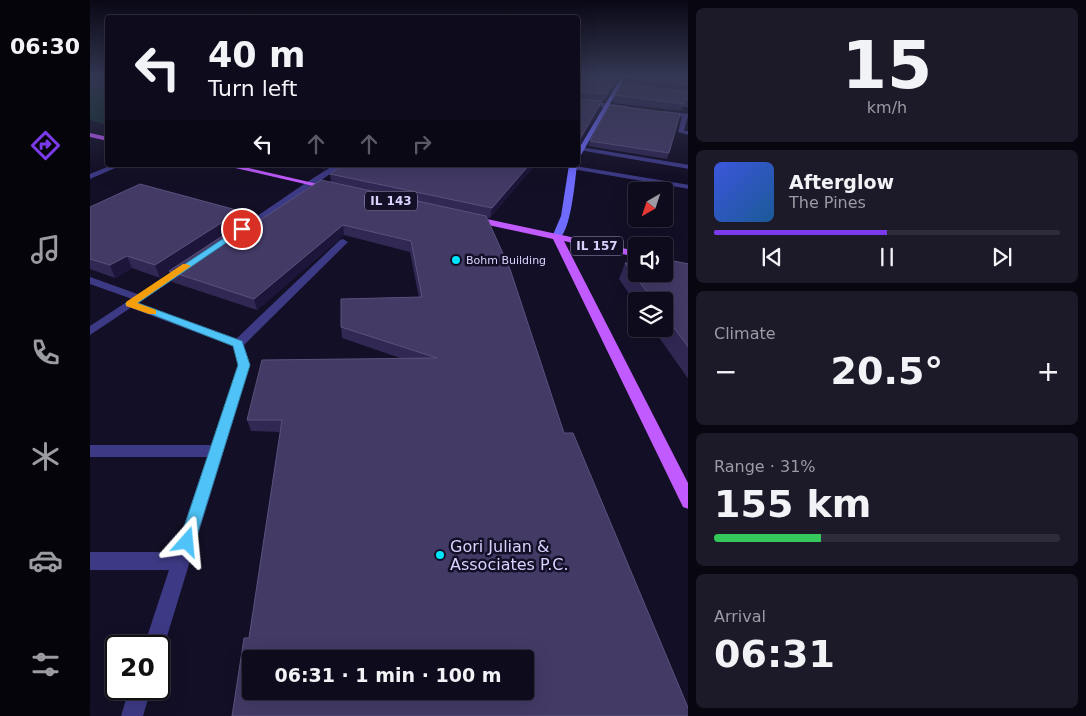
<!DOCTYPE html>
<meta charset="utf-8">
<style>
:root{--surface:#0e0b1c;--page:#1c1929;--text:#f1f3f6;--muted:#9b9ba3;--line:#2e2b3b;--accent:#7c3aed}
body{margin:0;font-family:"DejaVu Sans",sans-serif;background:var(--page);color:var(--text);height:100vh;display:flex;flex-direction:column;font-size:19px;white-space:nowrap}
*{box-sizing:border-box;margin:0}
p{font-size:16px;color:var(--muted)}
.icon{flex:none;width:28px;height:28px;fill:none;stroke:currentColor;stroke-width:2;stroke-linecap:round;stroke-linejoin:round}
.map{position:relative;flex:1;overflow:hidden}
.sheet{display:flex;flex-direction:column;gap:8px;padding:8px;background:#08060f;width:398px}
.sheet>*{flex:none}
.hud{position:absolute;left:15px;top:15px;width:475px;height:152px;border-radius:5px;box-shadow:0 5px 20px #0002,0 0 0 1px var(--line);background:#0e0b1c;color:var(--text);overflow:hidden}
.needle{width:32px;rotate:219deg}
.buttons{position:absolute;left:538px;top:182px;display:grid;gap:10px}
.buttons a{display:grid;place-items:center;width:45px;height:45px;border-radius:5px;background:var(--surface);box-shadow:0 5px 20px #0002,0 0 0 1px var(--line);font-size:25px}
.speed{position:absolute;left:15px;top:635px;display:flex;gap:10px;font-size:25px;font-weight:700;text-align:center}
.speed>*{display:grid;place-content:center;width:65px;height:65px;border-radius:50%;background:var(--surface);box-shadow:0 5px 20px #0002,0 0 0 1px var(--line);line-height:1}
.speed .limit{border:2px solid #111;border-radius:8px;background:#fff;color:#111}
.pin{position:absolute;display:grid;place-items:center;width:42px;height:42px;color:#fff;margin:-21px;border:2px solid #fff;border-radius:50%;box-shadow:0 1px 5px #0007}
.me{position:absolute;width:55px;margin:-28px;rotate:18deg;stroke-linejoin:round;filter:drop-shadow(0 0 4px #0008)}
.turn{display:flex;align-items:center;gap:18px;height:105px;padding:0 20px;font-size:22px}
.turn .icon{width:65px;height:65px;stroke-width:2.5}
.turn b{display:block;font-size:35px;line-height:42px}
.lanes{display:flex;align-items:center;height:48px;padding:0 20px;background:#0003;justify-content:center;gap:25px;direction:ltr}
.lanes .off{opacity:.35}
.big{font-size:38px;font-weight:700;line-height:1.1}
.sheet .tile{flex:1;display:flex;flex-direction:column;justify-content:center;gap:8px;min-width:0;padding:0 18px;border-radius:8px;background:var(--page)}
.sheet .dial{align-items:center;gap:0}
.dial b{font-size:65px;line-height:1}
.song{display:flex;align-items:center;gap:15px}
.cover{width:60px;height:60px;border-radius:8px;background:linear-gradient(135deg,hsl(230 70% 55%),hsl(210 70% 35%))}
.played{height:5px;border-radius:2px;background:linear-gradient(90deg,var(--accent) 50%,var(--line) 50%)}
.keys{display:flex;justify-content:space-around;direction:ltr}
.heat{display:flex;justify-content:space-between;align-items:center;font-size:28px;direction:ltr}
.charge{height:8px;border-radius:4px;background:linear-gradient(90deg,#34c759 31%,var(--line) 0)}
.trip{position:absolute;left:152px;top:650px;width:292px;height:50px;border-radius:5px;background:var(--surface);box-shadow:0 5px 20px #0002,0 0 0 1px var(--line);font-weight:700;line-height:50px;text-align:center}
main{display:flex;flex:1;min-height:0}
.tabs{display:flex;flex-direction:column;width:90px;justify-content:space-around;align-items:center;background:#06040b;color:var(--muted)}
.tabs .icon{width:35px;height:35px}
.tabs .on{color:var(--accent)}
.tabs b{font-size:22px;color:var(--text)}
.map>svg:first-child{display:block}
</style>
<main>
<nav class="tabs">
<b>06:30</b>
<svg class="icon on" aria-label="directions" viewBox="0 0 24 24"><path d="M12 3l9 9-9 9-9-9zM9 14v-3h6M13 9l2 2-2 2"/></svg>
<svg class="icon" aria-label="music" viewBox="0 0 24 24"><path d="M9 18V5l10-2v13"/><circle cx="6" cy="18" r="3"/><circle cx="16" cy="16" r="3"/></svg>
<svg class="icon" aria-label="phone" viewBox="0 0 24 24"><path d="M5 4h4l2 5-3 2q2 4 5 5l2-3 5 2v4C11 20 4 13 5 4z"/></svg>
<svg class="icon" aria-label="climate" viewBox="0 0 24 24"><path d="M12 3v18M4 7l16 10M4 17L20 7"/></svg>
<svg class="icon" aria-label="car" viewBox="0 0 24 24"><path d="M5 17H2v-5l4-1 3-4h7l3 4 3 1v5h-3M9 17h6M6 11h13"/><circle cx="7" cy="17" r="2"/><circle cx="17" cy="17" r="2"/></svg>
<svg class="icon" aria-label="filters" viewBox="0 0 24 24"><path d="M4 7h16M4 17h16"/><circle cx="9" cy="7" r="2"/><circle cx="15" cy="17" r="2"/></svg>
</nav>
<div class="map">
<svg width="599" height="716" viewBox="0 0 599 716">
<rect width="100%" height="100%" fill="#130f26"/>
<path fill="#12302f" d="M0 76H17V125L0 120Z"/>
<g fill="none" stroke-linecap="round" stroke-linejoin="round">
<path fill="#3d3a85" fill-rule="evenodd" d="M595 114 598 116 594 131H599V135L588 132 592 116Z
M491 147 599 165V169L489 150 488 149Z
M244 165H253L223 186H217V182Z
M479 165 599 185V189L482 169H479Z
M253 239 258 242 256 244 154 345 160 365 74 646 71 653 69 654V646H54L79 570H0V552H85L117 457H0V445H121L148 365 143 346 36 306 34 304 40 301 44 302 146 339 250 240Z
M0 277 53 296 54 298 53 300H45L0 284Z
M39 689H61L53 716H31Z"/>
<path fill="#3d3a85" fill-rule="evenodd" d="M488 100 537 106 540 108 537 110 488 104Z
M574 111 599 114V118L572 114Z
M22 165H32L0 179V174Z
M217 182 224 184 158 229 155 230 151 227Z
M93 265 97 266V270L0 335V326Z"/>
<path fill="#6f6bff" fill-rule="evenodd" d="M532 76H536L491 155 488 157V150Z
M479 165H487C485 180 481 235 467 240L462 237 471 216Z"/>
<path fill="#c25bff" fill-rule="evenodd" d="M0 133 18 137V141L0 137Z
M132 165H146L245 188 241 190Z
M383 216 546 251V257L474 241 599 485V509L593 507 463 239 380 221V217Z"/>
</g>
<path fill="#312854" d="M488 76H531L515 101 499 100 510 109 489 145H488Z
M599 76V92L534 84 535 77Z
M599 92V107H592L591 111 523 103 525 95Z
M500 141 579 153 577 159 498 146Z
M218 165H240L235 169Z
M247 165H445L400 218 397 217 420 269 159 638 190 432 161 431 157 420 313 359 252 338 251 327 329 298 320 252 254 235 167 310 82 282 79 271 70 278 42 268 25 278 0 269V207L150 211 152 223 172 219 241 182 240 174 247 170Z
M535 263 599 264V380L563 329H574V301H546V304L529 279Z"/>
<path fill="#1d163a" d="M529 76H531L515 101 517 94Z
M512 101 510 109 489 145 491 137Z
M235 165H240L235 169Z
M439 165H445L400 218 402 208Z
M150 211 152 223 70 278 65 265Z
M253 225 254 235 167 310 164 299Z
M37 256 42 268 25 278 20 265Z"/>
<path fill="#433a66" stroke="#5a527e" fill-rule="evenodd" d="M488 76H529L517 94 488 92 489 99 512 101 491 137 488 136Z
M536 76H599V85L535 77Z
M532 84 599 92V100L595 99 593 104 525 95Z
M520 105 590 114 579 153 500 141Z
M254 165H439L402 208 240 174Z
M231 180 396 216 420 269 474 433H483L599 710V716H142L154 638H159L192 420H157L172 360 347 358 251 327V299L332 297 321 241 253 225 164 299 79 271 163 216 172 219ZM161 659H436V691H161Z
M50 184 150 211 65 265 37 256 20 265 0 259V207Z
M574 259 599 264V348L574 314V301H564L535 263 546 262V274H574Z"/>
<linearGradient id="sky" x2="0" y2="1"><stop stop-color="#0a0815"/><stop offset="0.43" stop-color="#333752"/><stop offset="1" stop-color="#333752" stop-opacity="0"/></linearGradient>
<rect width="599" height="176" fill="url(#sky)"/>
<path fill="#4fc3f7" stroke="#337fa1" d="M152 226 157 229 155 230 48 303 152 341 160 365 105 542 103 548 97 550 92 548 89 542 148 365 143 346 35 304Z"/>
<path fill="#f59e0b" d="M93 264H96L101 266 47 303 66 310V314H59L36 306V302Z"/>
<g fill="#00e5ff" stroke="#130f26" stroke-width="2">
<circle cx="366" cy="260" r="5"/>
<circle cx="350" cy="555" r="5"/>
</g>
<g text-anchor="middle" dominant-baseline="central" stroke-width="5" stroke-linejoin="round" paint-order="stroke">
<g font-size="11" fill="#d9d4ff" stroke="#130f26" text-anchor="start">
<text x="376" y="260">Bohm Building</text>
</g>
<g fill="#130f26" stroke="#9e99be" stroke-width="1">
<rect x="275" y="191.5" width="52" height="19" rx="4"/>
<rect x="481" y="236.5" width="52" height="19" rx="4"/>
</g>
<g font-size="12" font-weight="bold" fill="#d9d4ff">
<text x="301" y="201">IL 143</text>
<text x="507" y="246">IL 157</text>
</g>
<g font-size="16" fill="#d9d4ff" stroke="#130f26" text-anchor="start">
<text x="360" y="546">Gori Julian &amp;<tspan x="360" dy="18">Associates P.C.</tspan></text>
</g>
</g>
</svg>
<div class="buttons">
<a><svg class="needle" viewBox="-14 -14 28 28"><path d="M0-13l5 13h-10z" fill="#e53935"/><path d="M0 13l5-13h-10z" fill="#9b9ba3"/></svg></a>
<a><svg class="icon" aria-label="sound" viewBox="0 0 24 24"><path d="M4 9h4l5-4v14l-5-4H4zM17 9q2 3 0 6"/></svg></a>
<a><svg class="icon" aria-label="layers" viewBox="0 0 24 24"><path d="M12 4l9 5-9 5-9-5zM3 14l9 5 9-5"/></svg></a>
</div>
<div class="speed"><div class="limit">20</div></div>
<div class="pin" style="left:152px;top:229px;background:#d93025"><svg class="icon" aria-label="arrive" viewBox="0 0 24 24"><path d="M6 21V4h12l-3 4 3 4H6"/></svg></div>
<svg class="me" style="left:97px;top:542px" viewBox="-20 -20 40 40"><path d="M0-17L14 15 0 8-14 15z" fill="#4fc3f7" stroke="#fff" stroke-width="4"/></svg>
<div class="trip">06:31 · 1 min · 100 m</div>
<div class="hud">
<div class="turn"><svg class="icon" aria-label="left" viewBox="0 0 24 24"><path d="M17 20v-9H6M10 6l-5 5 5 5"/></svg><div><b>40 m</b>Turn left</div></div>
<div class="lanes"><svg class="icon" aria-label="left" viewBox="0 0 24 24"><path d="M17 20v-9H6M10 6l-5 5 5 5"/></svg><svg class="icon off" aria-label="ahead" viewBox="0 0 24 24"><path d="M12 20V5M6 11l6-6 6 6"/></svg><svg class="icon off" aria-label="ahead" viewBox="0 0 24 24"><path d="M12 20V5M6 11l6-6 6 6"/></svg><svg class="icon off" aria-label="right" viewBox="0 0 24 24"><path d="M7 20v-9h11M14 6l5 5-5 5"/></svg></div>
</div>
</div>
<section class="sheet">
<div class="tile dial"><b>15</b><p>km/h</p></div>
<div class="tile">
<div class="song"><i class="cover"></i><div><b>Afterglow</b><p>The Pines</p></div></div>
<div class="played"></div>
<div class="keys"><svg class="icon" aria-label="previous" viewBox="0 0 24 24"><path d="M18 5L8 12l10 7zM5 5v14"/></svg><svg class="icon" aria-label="pause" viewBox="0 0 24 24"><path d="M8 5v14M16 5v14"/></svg><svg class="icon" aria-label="next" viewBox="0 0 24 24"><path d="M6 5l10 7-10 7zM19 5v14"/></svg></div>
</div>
<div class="tile"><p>Climate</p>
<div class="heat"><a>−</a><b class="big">20.5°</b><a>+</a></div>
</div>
<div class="tile"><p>Range · 31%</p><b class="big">155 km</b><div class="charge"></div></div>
<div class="tile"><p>Arrival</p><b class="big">06:31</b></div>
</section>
</main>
